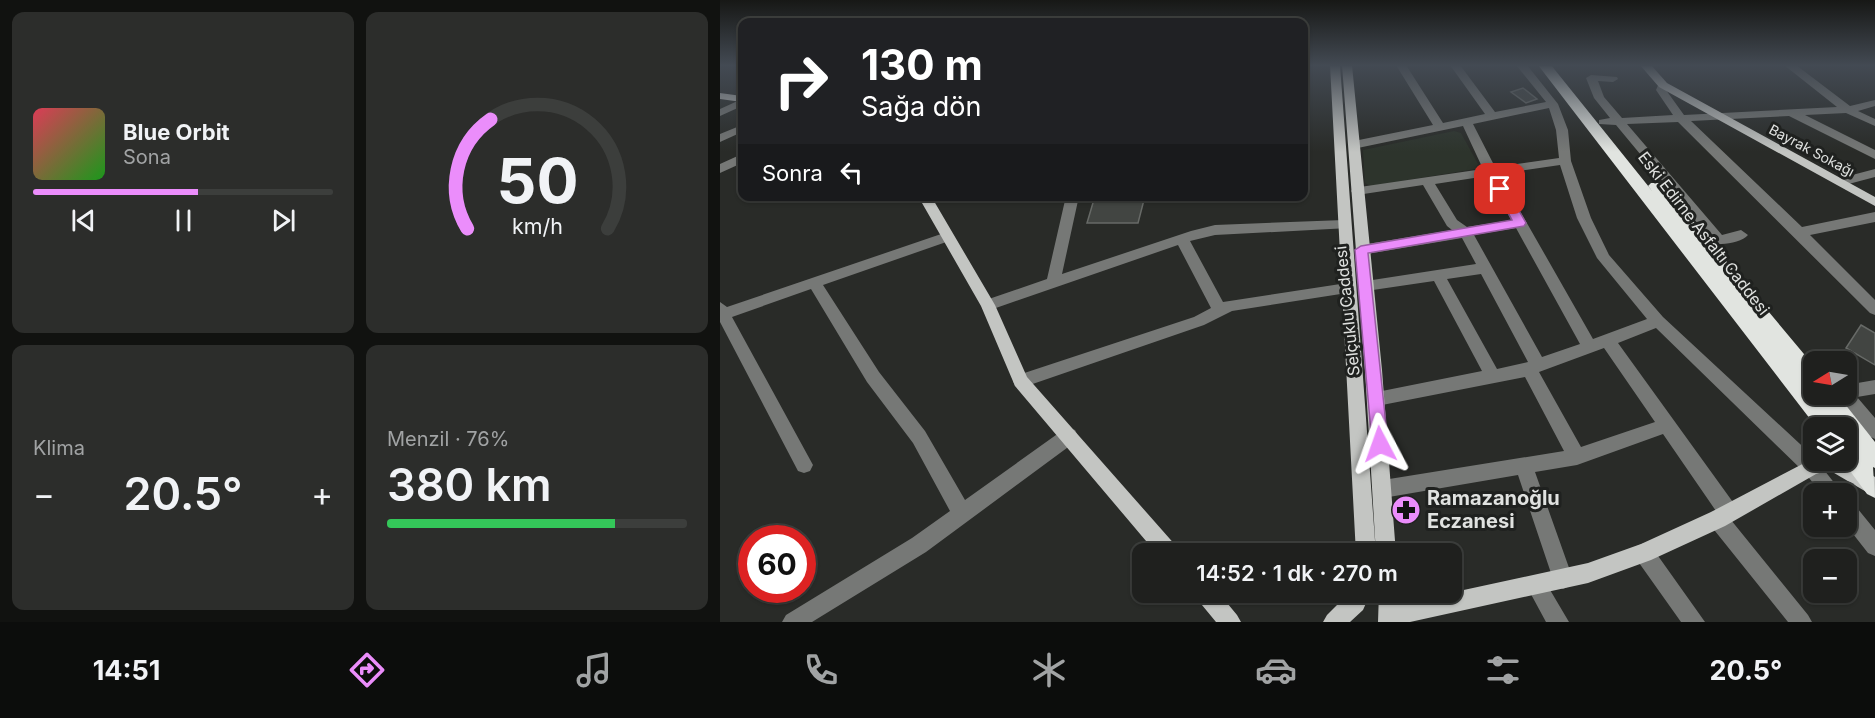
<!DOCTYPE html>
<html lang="tr">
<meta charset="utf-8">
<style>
:root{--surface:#1f201e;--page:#2c2d2b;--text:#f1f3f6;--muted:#a1a3a4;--line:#3c3e3c;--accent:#eb8dfb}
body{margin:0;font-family:Inter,sans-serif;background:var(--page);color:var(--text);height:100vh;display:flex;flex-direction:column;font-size:22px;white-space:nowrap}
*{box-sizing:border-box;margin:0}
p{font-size:20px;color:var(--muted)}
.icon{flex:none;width:33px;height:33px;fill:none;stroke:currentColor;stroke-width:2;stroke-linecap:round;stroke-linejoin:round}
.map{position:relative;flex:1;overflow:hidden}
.sheet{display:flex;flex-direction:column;gap:12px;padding:12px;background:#111210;width:720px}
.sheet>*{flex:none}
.top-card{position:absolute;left:18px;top:18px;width:570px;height:183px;border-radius:12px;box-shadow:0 2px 4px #0004,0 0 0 2px var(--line);background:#202124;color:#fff;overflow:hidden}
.needle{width:39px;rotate:259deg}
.tools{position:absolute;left:1083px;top:351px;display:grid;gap:12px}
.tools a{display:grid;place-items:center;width:54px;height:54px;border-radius:12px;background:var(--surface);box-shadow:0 2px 4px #0004,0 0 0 2px var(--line);font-size:30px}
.speed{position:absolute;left:18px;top:525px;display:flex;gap:12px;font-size:30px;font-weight:700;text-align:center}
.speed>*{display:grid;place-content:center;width:78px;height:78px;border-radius:50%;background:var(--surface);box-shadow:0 2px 4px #0004,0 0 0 2px var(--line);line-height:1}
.speed .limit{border:9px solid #d22;background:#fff;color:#111}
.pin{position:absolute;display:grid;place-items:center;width:51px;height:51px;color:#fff;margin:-26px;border-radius:12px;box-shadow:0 3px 9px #0006}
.me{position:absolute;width:66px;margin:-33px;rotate:356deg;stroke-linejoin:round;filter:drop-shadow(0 0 4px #0008)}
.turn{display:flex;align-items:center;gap:21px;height:126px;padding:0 24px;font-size:27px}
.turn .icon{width:78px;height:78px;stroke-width:2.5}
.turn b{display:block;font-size:42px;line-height:51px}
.then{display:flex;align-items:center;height:57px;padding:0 24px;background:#0003;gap:12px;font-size:22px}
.big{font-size:45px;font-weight:600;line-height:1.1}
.sheet .card{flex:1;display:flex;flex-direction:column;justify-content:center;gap:9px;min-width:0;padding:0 21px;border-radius:12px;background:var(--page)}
.sheet .dial{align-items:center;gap:0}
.dial svg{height:156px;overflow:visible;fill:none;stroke:var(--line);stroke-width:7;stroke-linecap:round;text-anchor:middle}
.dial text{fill:var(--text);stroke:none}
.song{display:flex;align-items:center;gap:18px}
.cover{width:72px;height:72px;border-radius:9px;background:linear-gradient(135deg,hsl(350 70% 55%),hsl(120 70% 35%))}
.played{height:6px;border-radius:3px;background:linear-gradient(90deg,var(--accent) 55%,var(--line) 55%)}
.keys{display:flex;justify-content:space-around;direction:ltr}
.heat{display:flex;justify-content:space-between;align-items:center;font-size:33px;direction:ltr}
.charge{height:9px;border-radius:4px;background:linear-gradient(90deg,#34c759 76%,var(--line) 0)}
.sheet .tiles{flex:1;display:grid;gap:12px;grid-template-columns:repeat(2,1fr)}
.trip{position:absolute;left:412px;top:543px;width:330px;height:60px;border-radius:12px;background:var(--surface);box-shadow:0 2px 4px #0004,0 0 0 2px var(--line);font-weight:600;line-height:60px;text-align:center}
.tab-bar{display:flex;height:96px;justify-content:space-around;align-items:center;background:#0c0d0c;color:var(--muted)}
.tab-bar .icon{width:42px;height:42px}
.tab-bar .selected{color:var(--accent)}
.tab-bar b{font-size:27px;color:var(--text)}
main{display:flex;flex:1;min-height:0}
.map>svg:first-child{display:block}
</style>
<main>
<section class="sheet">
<div class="tiles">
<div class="card">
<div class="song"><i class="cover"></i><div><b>Blue Orbit</b><p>Sona</p></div></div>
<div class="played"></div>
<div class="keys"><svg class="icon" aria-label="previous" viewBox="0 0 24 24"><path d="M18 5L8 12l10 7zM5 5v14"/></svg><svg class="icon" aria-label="pause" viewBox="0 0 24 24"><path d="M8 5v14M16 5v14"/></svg><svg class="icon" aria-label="next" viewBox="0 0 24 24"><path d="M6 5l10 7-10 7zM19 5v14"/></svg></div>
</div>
<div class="card dial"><svg viewBox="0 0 100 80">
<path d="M14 69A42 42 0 1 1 86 69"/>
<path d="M14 69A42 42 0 0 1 26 13" stroke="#eb8dfb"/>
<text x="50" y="56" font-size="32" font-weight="700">50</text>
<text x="50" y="72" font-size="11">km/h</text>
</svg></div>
<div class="card"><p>Klima</p>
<div class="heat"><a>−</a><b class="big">20.5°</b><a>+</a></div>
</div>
<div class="card"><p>Menzil · 76%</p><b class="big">380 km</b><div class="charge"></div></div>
</div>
</section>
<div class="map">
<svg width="1155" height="622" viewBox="0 0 1155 622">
<rect width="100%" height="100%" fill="#292b28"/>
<path fill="#2d342c" d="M734 131 741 133 758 164 755 169 651 186 645 183 643 150Z"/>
<path fill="#424542" stroke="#676a67" stroke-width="1.5" d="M803 88 817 99 806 103 791 92Z
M375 196H425L418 223H367Z
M1141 325 1155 333V365L1126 348Z"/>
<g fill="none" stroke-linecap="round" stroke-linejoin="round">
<path fill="#767876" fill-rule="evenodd" d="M676 65H686L723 123 765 114 730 65H740L775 112 826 102 796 65H807L838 104 848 130 851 161 871 218 889 255 943 317 1094 457V460L1097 461 1123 494H1102L1085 473 936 328 898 343 1015 505 1017 512 1015 519 1011 520 1088 615 1092 622H1068L991 526 988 519 991 512 996 511 943 434 857 465 815 472 853 579 850 586 843 589 836 586 833 579 798 475 663 498 656 495 654 489 656 483 663 480 844 451 805 377 657 406 651 404 649 399 651 394 657 392 762 371 714 281 646 291 641 290 639 286 641 282 646 281 756 264 742 238 641 255 634 250 641 245 732 230 727 226 703 185 637 195 633 194 631 191 633 188 763 169 743 126 633 149 629 148V142L713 125ZM829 108 836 130 839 158 775 167 753 124ZM840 165 857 218 877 258 927 319 873 339 779 174ZM767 176 791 220 747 227 737 220 715 184ZM796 228 860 344 822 357 754 235ZM761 274 808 362 777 369 727 279ZM884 348 935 422 861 447 819 372Z
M1064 65H1076L1130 106 1155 100V106L1138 111 1155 119V126L1126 113 1085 115 1155 150V159L1069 116 971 121 1082 227 1155 212V222L1090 235 1155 300V315L1150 313 958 122 907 124 1002 235 1021 230 1028 235C1022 242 1003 246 994 243L896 125 879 124V120L890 118 874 98 866 78 871 75 897 77 898 79 893 82 878 81 884 97 902 118 953 115 936 90 939 83 943 82 948 85 946 90 964 115 1117 107Z
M22 99V106L0 116V109Z
M22 125V132L0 142V134Z
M22 154V163L0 173V164Z
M1155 169V177L1121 186 1115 182 1117 179Z
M346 196H359L342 274 471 231 495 225 624 220 629 222 631 225 629 228 495 235 470 241 503 302 627 283 632 284 634 288 632 292 627 293 512 311 484 325 301 388 295 386 293 381 295 376 474 317 491 308 458 245 273 309H263L261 305 263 301 327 279Z
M227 232 232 234 234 237 232 240 103 285 159 372 205 431 245 500 343 430 349 428 355 430 358 436 355 442 206 552 92 622H62L66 615 192 538 230 511 193 443 147 382 91 289 12 317 93 465 90 471 84 473 78 471 0 322V302L7 307Z
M1155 380V394L1137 397 1155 418V439L1149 436 1116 394H1126V385Z
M1126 500 1133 503 1155 530V556L1148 553 1126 525Z
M924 543 931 546 985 622H961L917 560 914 553 917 546Z
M816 575 823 578 849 622H826L806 585 809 578Z"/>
<path fill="#c3c5c2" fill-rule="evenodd" d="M610 65H620L656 554H636Z
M622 65H632L662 370 676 554H656L645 370Z
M920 65H931L947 83 1155 197V206L939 87Z
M0 93 22 96V102L0 99Z
M198 196H211L275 305 307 377 457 547 460 554H437L295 386 261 306Z
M1094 458V460C1125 460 1129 459 1155 477V497L1109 470 1096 474 1005 526 931 560 868 583 690 622H658L659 592H679V604L868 563 921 544 991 512Z
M474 592H498L517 615 521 622H496L477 599Z
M630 592H651L643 610 630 622H603L607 615Z"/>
<path fill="#e1e4e0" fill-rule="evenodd" d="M818 65H831L933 192 928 186 931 183H941L1094 366V389L1090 388 1094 394H1117L1155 442V468L1153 467 1155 498 1147 494 1122 460H1126V439L1129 440 1126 428H1097Z"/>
</g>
<linearGradient id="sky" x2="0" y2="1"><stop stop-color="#171816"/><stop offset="0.43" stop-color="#434a53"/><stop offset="1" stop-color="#434a53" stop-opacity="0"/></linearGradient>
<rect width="1155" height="152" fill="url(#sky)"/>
<path fill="#eb8dfb" stroke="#995ca3" stroke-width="1.5" d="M780 185 785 186 806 223 804 226 648 253 668 444 666 449 660 452 654 449 652 444 635 250 641 246 792 220 775 189Z"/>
<defs>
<g id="pharmacy-disc" transform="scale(1.5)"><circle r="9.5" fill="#eb8dfb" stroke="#1f211f"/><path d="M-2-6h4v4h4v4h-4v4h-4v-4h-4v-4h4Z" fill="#111"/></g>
</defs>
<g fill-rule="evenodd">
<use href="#pharmacy-disc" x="686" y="510"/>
</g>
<g text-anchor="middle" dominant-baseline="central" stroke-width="6" stroke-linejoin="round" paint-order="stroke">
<g font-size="14" fill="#e0e2e0" stroke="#1f211f">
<text transform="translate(1092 150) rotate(28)">Bayrak Sokağı</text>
</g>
<g font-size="16" fill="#e0e2e0" stroke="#1f211f">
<text transform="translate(984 233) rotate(52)">Eski Edirne Asfaltı Caddesi</text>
<text transform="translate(627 311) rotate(-96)">Selçuklu Caddesi</text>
</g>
<g font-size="20" font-weight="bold" fill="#e0e2e0" stroke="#1f211f" text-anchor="start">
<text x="707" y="498">Ramazanoğlu<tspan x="707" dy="23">Eczanesi</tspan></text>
</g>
</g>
</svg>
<div class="tools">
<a><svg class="needle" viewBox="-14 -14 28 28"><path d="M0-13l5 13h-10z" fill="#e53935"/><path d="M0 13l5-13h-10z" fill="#a1a3a4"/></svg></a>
<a><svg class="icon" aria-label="layers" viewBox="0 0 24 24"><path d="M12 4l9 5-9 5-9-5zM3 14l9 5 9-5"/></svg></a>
<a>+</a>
<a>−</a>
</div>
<div class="speed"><div class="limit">60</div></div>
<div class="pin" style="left:780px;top:189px;background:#d93025"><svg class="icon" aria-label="arrive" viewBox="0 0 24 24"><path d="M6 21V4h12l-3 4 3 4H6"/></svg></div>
<svg class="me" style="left:660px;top:444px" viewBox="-20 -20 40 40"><path d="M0-17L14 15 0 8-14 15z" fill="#eb8dfb" stroke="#fff" stroke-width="4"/></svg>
<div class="trip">14:52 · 1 dk · 270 m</div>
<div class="top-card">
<div class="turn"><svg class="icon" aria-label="right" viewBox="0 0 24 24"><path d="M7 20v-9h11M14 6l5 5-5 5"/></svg><div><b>130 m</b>Sağa dön</div></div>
<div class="then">Sonra<svg class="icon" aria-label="left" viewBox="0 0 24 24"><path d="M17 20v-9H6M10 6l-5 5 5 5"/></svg></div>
</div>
</div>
</main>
<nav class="tab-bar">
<b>14:51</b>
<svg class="icon selected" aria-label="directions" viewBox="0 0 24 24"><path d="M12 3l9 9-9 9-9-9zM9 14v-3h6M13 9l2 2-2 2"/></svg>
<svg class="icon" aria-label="music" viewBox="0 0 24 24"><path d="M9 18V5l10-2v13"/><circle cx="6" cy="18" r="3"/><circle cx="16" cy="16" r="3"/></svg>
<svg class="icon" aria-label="phone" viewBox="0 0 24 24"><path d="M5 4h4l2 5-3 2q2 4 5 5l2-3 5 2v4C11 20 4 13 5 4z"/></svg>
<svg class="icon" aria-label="climate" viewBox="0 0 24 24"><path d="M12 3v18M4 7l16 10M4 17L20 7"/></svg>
<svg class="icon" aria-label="car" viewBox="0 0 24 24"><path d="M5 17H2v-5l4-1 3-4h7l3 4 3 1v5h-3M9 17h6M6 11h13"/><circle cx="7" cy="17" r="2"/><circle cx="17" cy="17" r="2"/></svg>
<svg class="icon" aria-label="filters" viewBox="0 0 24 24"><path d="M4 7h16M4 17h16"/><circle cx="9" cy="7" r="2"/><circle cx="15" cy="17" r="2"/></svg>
<b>20.5°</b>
</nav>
